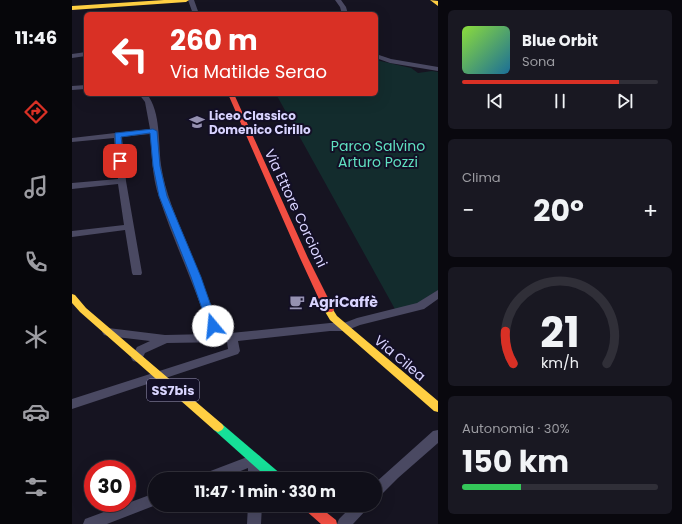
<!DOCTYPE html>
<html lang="it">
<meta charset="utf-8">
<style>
:root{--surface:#100f19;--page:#191822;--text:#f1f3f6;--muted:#9c9ca2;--line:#302f38;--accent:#d93025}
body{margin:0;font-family:Poppins,sans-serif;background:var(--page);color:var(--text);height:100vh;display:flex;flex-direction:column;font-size:15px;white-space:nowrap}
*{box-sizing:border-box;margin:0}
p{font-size:13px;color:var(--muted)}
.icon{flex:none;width:22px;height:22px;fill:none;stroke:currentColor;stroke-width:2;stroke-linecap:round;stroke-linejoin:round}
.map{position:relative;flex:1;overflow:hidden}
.drawer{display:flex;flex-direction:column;gap:10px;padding:10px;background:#09080e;width:244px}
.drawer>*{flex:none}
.banner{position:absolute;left:12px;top:12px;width:294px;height:84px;border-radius:6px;box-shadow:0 4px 16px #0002,0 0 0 1px var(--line);background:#d93025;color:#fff;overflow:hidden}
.speed{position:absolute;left:12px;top:460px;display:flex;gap:8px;font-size:20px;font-weight:700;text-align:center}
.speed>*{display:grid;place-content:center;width:52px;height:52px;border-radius:50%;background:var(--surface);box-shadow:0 4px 16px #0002,0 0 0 1px var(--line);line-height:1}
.speed .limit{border:6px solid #d22;background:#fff;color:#111}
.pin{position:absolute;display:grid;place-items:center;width:34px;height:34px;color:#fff;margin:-17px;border-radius:8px;box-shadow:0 2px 6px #0006}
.me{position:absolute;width:44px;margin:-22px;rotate:343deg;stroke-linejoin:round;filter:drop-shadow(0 0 3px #0008)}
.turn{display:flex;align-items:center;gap:14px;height:84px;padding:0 20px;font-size:18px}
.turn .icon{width:52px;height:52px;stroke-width:2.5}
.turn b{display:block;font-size:28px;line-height:34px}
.big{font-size:30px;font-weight:700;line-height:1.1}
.drawer .widget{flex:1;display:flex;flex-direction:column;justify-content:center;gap:6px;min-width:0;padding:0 14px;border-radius:6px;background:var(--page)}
.drawer .dial{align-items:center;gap:0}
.dial svg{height:104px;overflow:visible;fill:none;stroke:var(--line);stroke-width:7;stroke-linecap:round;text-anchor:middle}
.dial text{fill:var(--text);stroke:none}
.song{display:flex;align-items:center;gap:12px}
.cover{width:48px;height:48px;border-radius:6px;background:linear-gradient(135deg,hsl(90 70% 55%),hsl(200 70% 35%))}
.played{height:4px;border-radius:2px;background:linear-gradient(90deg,var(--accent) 80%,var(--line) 80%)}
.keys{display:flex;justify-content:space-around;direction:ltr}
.heat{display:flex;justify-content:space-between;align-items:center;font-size:22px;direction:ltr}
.charge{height:6px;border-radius:3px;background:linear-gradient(90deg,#34c759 30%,var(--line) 0)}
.trip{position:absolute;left:76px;top:472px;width:234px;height:40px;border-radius:20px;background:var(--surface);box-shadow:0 4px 16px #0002,0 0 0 1px var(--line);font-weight:700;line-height:40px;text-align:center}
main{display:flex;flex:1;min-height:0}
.menu{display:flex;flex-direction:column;width:72px;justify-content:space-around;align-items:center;background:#06060a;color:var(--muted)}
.menu .icon{width:28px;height:28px}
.menu .selected{color:var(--accent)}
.menu b{font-size:18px;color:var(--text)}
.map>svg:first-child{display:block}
</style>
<main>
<nav class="menu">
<b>11:46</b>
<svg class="icon selected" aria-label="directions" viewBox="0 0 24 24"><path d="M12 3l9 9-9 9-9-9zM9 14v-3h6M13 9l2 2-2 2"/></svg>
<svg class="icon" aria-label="music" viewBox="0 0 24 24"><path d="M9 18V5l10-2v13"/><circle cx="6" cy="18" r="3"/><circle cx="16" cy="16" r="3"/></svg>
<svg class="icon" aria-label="phone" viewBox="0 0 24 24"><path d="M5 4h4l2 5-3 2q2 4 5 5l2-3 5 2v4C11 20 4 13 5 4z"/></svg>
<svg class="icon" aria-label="climate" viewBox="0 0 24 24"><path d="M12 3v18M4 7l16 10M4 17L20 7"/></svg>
<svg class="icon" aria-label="car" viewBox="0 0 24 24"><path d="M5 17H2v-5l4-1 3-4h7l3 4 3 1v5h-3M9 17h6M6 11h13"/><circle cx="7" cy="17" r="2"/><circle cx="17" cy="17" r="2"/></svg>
<svg class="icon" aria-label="filters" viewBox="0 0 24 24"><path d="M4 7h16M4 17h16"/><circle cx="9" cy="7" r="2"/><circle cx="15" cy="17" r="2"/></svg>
</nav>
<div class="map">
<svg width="366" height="524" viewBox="0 0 366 524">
<rect width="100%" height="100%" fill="#161421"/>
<path fill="#132c2d" d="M304 60 339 68 346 73 360 71 366 72V290L345 304 324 311 204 94H304Z"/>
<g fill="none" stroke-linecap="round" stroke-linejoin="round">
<path fill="#4a4962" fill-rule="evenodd" d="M116 0H122L127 14H121Z
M263 0H269L274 7 276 14H270L268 7Z
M232 11 234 12V14H216L219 12Z
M14 52V56L0 58V54Z
M304 54 319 59 366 67V71L318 63 304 58Z
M14 85V89L0 90V86Z
M67 94H75C89 113 86 141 89 165 93 192 104 217 115 243 127 273 139 303 149 334L258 323H272L285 318 345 303 366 290V299L352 309 288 325 273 331H258L166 341 168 351 166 354 0 409V399L156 349 155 342 95 343 73 353 69 361 65 362 61 361 59 358 65 347 78 341 36 336 32 335 30 332 32 329 36 328 93 335 138 334C124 287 102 243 87 197 80 177 80 155 78 134L50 137 54 181 70 273 69 275H61L60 273 53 230 0 237V231L52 225 46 184 0 189V183L46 179 42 138 0 142V138L78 129 73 102Z
M366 430V443L326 478 308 496 303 498V483L361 431Z
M183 454 188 456 190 460V479H176V468L149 479H126L128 475Z
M83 493 84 505 35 524H11L13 519Z
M176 505H190L189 524H175Z
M281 505H297L295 509 281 524H265L267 519Z"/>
<path fill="#16e098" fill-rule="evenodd" d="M146 422 150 424 210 475 212 479H197L142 430 140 427 142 424Z"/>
<path fill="#ffcf43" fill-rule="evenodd" d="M92 0H117L114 2 0 10V6Z
M358 0 366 1V6Z
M0 294 3 295 14 308 150 424 152 427 150 430 146 432 142 430 8 312 0 303Z
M257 307 260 308 265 316 366 401V412L362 411 258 320 252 310 254 308Z"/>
<path fill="#f24e42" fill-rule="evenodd" d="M156 94H162L236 258 262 310 260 312H254L252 310 228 258Z
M230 505H245L264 520 265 524H249L232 509Z"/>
</g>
<path fill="#1a73e8" stroke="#114b97" d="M81 129 85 131 88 166 95 196 129 277 146 326 145 329H138L136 326 119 277 87 196 81 166 78 133 49 137 52 161 48 163 44 161 43 133Z"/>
<defs>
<g id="school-bare" transform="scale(1.2)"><path d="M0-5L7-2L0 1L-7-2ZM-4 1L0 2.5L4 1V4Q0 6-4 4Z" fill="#9591b1" stroke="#130f26" stroke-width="2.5" paint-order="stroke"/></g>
<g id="cafe-bare" transform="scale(1.2)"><path d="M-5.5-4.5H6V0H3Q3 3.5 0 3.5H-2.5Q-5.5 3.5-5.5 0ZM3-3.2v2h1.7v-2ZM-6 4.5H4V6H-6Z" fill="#9591b1" stroke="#130f26" stroke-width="2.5" paint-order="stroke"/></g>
</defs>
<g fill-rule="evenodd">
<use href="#school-bare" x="125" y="122"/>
<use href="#cafe-bare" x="225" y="302"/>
</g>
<g text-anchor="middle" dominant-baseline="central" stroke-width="4" stroke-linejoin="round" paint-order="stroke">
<g font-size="12" font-weight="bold" fill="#d9d4ff" stroke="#130f26" text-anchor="start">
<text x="137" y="115">Liceo Classico<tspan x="137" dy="14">Domenico Cirillo</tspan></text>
</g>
<rect fill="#130f26" stroke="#9e99be" stroke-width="1" x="75" y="379" width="52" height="22" rx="3"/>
<g font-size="13" font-weight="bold" fill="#d9d4ff">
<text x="101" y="390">SS7bis</text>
</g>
<g font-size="14" fill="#5fe0c0" stroke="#130f26">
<text x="306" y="146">Parco Salvino<tspan x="306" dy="16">Arturo Pozzi</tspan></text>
</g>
<g font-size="14" fill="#d9d4ff" stroke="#130f26">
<text transform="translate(224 208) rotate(65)">Via Ettore Corcioni</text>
<text transform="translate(328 358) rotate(40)">Via Cilea</text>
</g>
<g font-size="14" font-weight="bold" fill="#d9d4ff" stroke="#130f26" text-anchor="start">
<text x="237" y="302">AgriCaffè</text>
</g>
</g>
</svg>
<div class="speed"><div class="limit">30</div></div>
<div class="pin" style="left:48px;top:161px;background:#d93025"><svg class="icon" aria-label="arrive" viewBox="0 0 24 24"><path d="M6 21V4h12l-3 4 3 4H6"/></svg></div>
<svg class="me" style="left:141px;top:326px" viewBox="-20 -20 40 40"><circle r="19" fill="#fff"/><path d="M0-13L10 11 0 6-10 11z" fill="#1a73e8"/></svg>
<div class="trip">11:47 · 1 min · 330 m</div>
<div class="banner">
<div class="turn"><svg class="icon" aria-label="left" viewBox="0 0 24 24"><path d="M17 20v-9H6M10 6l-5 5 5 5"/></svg><div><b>260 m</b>Via Matilde Serao</div></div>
</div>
</div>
<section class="drawer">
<div class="widget">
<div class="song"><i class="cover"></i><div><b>Blue Orbit</b><p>Sona</p></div></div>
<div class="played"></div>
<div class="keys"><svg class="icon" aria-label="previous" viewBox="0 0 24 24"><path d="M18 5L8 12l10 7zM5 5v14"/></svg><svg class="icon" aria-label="pause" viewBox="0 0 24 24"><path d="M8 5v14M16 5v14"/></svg><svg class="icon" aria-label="next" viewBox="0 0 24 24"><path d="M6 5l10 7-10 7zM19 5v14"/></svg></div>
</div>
<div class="widget"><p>Clima</p>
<div class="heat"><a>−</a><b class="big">20°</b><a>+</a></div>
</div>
<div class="widget dial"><svg viewBox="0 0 100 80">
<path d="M14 69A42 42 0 1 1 86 69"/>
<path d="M14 69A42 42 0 0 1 8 44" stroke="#d93025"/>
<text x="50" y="56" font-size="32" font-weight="700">21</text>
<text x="50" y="72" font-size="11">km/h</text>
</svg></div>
<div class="widget"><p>Autonomia · 30%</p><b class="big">150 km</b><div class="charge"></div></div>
</section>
</main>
